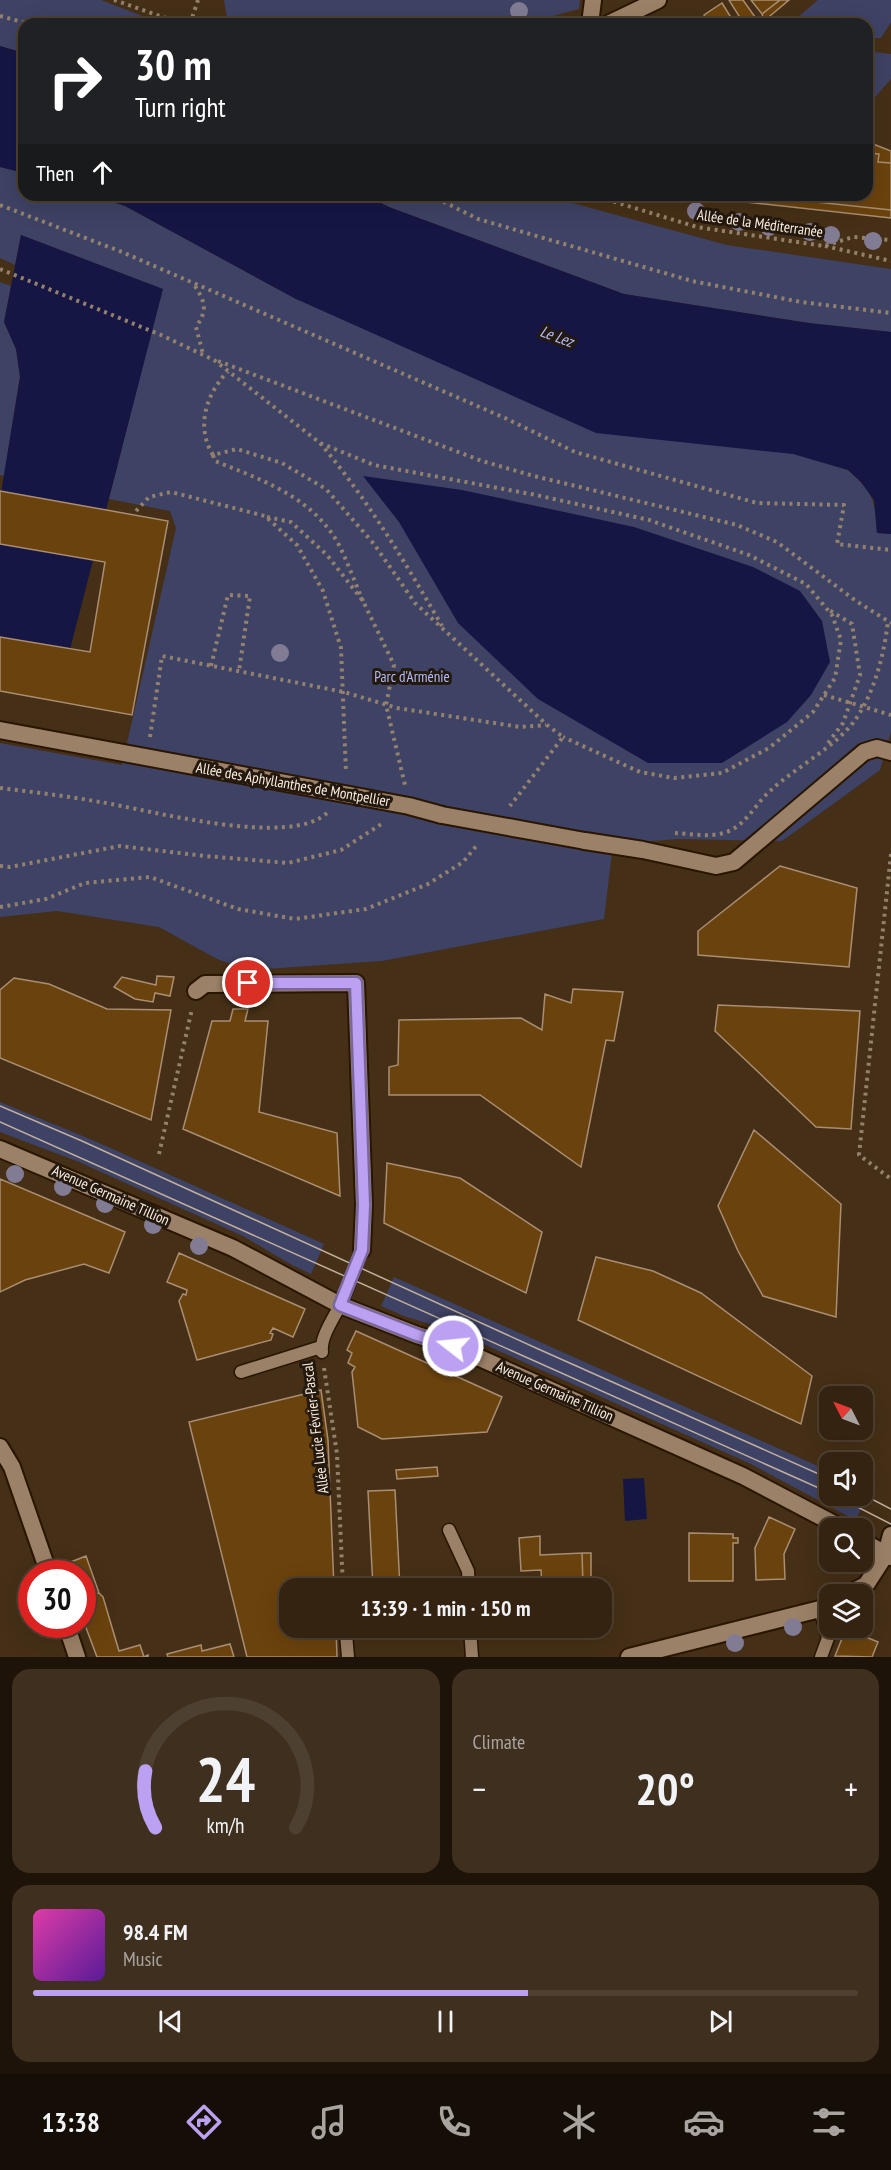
<!DOCTYPE html>
<meta charset="utf-8">
<style>
:root{--surface:#342310;--page:#3f2f1e;--text:#f1f3f6;--muted:#a9a49f;--line:#4e4030;--accent:#bca0f2}
body{margin:0;font-family:"PT Sans Narrow",sans-serif;background:var(--page);color:var(--text);height:100vh;display:flex;flex-direction:column;font-size:22px;white-space:nowrap}
*{box-sizing:border-box;margin:0}
p{font-size:20px;color:var(--muted)}
.icon{flex:none;width:33px;height:33px;fill:none;stroke:currentColor;stroke-width:2;stroke-linecap:round;stroke-linejoin:round}
.map{position:relative;height:1657px;overflow:hidden}
.drawer{display:flex;flex-direction:column;gap:12px;padding:12px;background:#1d1309;flex:1}
.drawer>*{flex:none}
.hud{position:absolute;left:18px;top:18px;width:855px;height:183px;border-radius:18px;box-shadow:0 6px 24px #0002,0 0 0 2px var(--line);background:#202124;color:#fff;overflow:hidden}
.needle{width:39px;rotate:312deg}
.buttons{position:absolute;left:819px;top:1386px;display:grid;gap:12px}
.buttons a{display:grid;place-items:center;width:54px;height:54px;border-radius:12px;background:var(--surface);box-shadow:0 6px 24px #0002,0 0 0 2px var(--line);font-size:30px}
.speed{position:absolute;left:18px;top:1560px;display:flex;gap:12px;font-size:30px;font-weight:700;text-align:center}
.speed>*{display:grid;place-content:center;width:78px;height:78px;border-radius:50%;background:var(--surface);box-shadow:0 6px 24px #0002,0 0 0 2px var(--line);line-height:1}
.speed .limit{border:9px solid #d22;background:#fff;color:#111}
.pin{position:absolute;display:grid;place-items:center;width:51px;height:51px;color:#fff;margin:-26px;border:3px solid #fff;border-radius:50%;box-shadow:0 2px 6px #0007}
.me{position:absolute;width:66px;margin:-33px;rotate:286deg;stroke-linejoin:round;filter:drop-shadow(0 0 4px #0008)}
.turn{display:flex;align-items:center;gap:21px;height:126px;padding:0 18px;font-size:27px}
.turn .icon{width:78px;height:78px;stroke-width:2.5}
.turn b{display:block;font-size:42px;line-height:51px}
.then{display:flex;align-items:center;height:57px;padding:0 18px;background:#0003;gap:12px;font-size:22px}
.big{font-size:45px;font-weight:700;line-height:1.1}
.drawer .card{flex:1;display:flex;flex-direction:column;justify-content:center;gap:9px;min-width:0;padding:0 21px;border-radius:18px;background:var(--page)}
.drawer .dial{align-items:center;gap:0}
.dial svg{height:156px;overflow:visible;fill:none;stroke:var(--line);stroke-width:7;stroke-linecap:round;text-anchor:middle}
.dial text{fill:var(--text);stroke:none}
.song{display:flex;align-items:center;gap:18px}
.cover{width:72px;height:72px;border-radius:9px;background:linear-gradient(135deg,hsl(320 70% 55%),hsl(270 70% 35%))}
.played{height:6px;border-radius:3px;background:linear-gradient(90deg,var(--accent) 60%,var(--line) 60%)}
.keys{display:flex;justify-content:space-around;direction:ltr}
.heat{display:flex;justify-content:space-between;align-items:center;font-size:33px;direction:ltr}
.drawer .tiles{flex:1;display:grid;gap:12px;grid-template-columns:1fr 1fr}
.card:last-child{grid-column:span 2}
.trip{position:absolute;left:279px;top:1578px;width:333px;height:60px;border-radius:18px;background:var(--surface);box-shadow:0 6px 24px #0002,0 0 0 2px var(--line);font-weight:700;line-height:60px;text-align:center}
.tab-bar{display:flex;height:96px;justify-content:space-around;align-items:center;background:#150e06;color:var(--muted)}
.tab-bar .icon{width:42px;height:42px}
.tab-bar .on{color:var(--accent)}
.tab-bar b{font-size:27px;color:var(--text)}
.map>svg:first-child{display:block}
</style>
<div class="map">
<svg width="891" height="1657" viewBox="0 0 891 1657">
<rect width="100%" height="100%" fill="#452f16"/>
<path fill="#3e4264" d="M0 0H101L163 24H24V53L0 46Z
M224 0H580L579 9 523 24H228Z
M818 0H891V22L881 38H867V24H790Z
M867 51 891 54V79L870 103H867Z
M0 167 24 173V195H92L125 206 296 299 848 470C875 495 874 498 877 533L891 534V732L880 770 782 841 678 839 613 844 604 919 382 961 249 970 217 959 159 927 57 911 0 917V743L122 765 176 528 170 511 109 499 162 289 21 235 15 265 0 258Z
M365 195H543L727 245 891 269V332L809 323 624 294 389 207Z
M0 282 11 286 4 322 16 349 20 376 4 476 0 475Z
M0 1102 97 1142 324 1244 311 1274 292 1265 243 1236 79 1162 0 1132Z
M394 1277 829 1471 830 1496H862L863 1486 872 1490 855 1520 751 1464 461 1334 404 1316 381 1306Z"/>
<path fill="#161644" d="M0 46 24 53V173L0 167Z
M92 195H365L389 207 624 294 809 323 891 332V534L877 533 874 500 861 482 848 470 793 454 596 433 296 299 125 206Z
M21 235 163 289 67 661 0 649V499L20 377 16 349 4 322Z
M363 476 462 490 634 527 753 567 800 591 822 621 830 662 811 695 787 722 722 763H648L538 699 458 623 399 522Z
M644 1478 647 1519 625 1521 623 1479Z"/>
<path fill="#6a420d" stroke="#a98e73" stroke-width="1.5" d="M729 0H743L760 24H744Z
M751 0H780L762 14Z
M780 0H789L764 21 762 14Z
M722 3 735 24H709L704 15Z
M868 142 891 151V163L878 162 879 154 867 153Z
M867 153 879 154 878 162 891 163V210L751 195H867Z
M728 195H751L891 210V218L727 200Z
M0 491 168 521 132 715 0 691V637L90 652 105 562 0 544Z
M780 866 857 888 849 967 698 955V931Z
M157 976 174 977 170 996 155 993 153 1002 135 999 114 987 122 977 156 985Z
M14 978 49 984 107 1009 171 1010 151 1120 0 1058V990Z
M573 989 623 992 614 1041 606 1040 581 1167 480 1095H389V1067L398 1065 399 1020 521 1018 542 1030 545 994 571 1003Z
M718 1005 860 1011 851 1129 816 1127 715 1031Z
M233 1009H248L245 1021H268L259 1112 337 1133 340 1196 183 1129 212 1021H230Z
M754 1130 841 1204 836 1317 763 1296 738 1251 718 1206Z
M387 1163 460 1178 542 1232 526 1293 384 1223Z
M0 1179 125 1232 109 1273 84 1264 25 1280 0 1292Z
M179 1253 305 1309 293 1337 273 1328 270 1333 273 1334 271 1340 197 1360 179 1301 183 1294 186 1295 187 1290 167 1282Z
M596 1257 653 1271 701 1293 812 1376 801 1424 578 1320Z
M356 1331 502 1397 487 1432 382 1439 358 1427 352 1372 355 1367 348 1363 352 1353 347 1350Z
M321 1390 328 1440 334 1588H290V1628H336L337 1657H247L189 1422Z
M437 1467 438 1476 397 1479 396 1470Z
M395 1490 400 1588H373L368 1491Z
M769 1517 795 1529 784 1554 785 1579 756 1580 755 1548Z
M689 1533 733 1534V1538H738V1543H733V1581H689Z
M540 1536V1555L582 1553 583 1588H542L541 1570 521 1571 519 1538Z
M582 1553H591V1583L583 1584Z
M86 1556 99 1593 82 1598V1574H67L63 1565Z
M99 1593 103 1597 119 1651 140 1645 144 1657 148 1655V1657H97L82 1617V1598Z
M413 1628H457V1634L414 1636Z
M851 1631 878 1642 872 1657 835 1656 843 1636 849 1638Z
M230 1644 234 1657H168L167 1654 201 1645 202 1651Z"/>
<g fill="none" stroke-linecap="round" stroke-linejoin="round">
<g stroke="#2a1600" stroke-width="15">
<path id="service" d="M322 1352C320 1336 335 1317 341 1303 349 1286 355 1268 362 1250
M241 1372 321 1347
M449 1530 468 1571 469 1588
M820 1609 828 1638 821 1657
M470 1628 472 1657
M346 1634 348 1657"/>
</g>
<g stroke="#2a1600" stroke-width="20">
<path id="pedestrian" d="M0 730 409 806 442 815
M552 835 585 841"/>
</g>
<g stroke="#2a1600" stroke-width="20">
<path id="minor" d="M590 24 593 0
M608 24 658 0
M585 841 643 850 716 866 734 862 864 752 877 748 891 752
M196 991 205 984 356 983 364 1205 362 1250
M0 1149 233 1248 340 1305 417 1335 453 1346 743 1476 842 1528
M0 1447 12 1467 49 1574
M862 1541 891 1557
M66 1624 77 1657"/>
</g>
<g stroke="#2a1600" stroke-width="20">
<path id="tertiary" d="M848 1594 866 1585 886 1554 891 1535
M629 1657 820 1609 830 1604"/>
</g>
<path stroke="#94816d" stroke-width="4" stroke-dasharray="3 4.5" stroke-linecap="butt" d="M114 0 183 24
M0 16 30 24
M190 24 198 0
M430 195 478 219 692 281 801 302 891 313
M592 195 697 227 824 246 853 237 891 240
M0 205 122 252 505 418 575 452 757 503 844 505 837 544 891 550
M825 246 891 261
M0 269 161 335 214 360 320 443 374 465 536 495 649 520 749 555 806 584 832 615 841 640 835 678 813 712 769 748 722 773 674 778 640 772 563 737
M195 286C205 302 208 310 196 327L203 354
M218 361 482 461 534 476 737 525 777 542 856 601 891 623
M320 443C368 500 405 562 442 626
M213 455C195 426 207 393 228 371
M136 511 149 497 171 492 265 516 297 545 323 591 341 648 346 773
M267 517 291 522 327 555 363 601 394 665 386 705 405 785
M363 601C355 583 348 563 339 545 313 497 262 480 215 461L213 455 237 449 282 463 326 489 374 544 415 603 547 725 563 737 510 806
M211 666 228 595 250 596 239 671
M824 695 891 715
M150 737 162 656 344 692 397 708 520 727 546 725
M828 743 843 723 860 675 852 624 829 610
M0 788C33 792 67 796 100 802 150 810 291 849 328 812
M675 833C693 834 716 839 733 829 748 821 758 801 771 790 795 768 838 745 855 720 875 692 884 654 888 621
M891 854 859 1155 891 1179
M0 866 10 867 120 846 205 856 288 863 341 850 383 823
M0 907 46 899 85 883 150 877 238 909 295 919 366 909 428 884 463 862 478 844
M159 1154 192 1009
M324 1368 337 1454 343 1588"/>
<use href="#service" stroke="#9b8167" stroke-width="12"/>
<use href="#pedestrian" stroke="#9b8167" stroke-width="16"/>
<use href="#minor" stroke="#9b8167" stroke-width="16"/>
<use href="#tertiary" stroke="#9b8167" stroke-width="16"/>
<path stroke="#c2b09f" stroke-width="1.5" d="M0 1106 82 1141 536 1348 830 1479
M0 1122 830 1493
M862 1494 891 1509
M836 1496 891 1524"/>
<g stroke="#2a1600" stroke-width="20" stroke-linecap="butt">
<path id="pedestrian-bridge" d="M442 815 552 835"/>
</g>
<use href="#pedestrian-bridge" stroke="#9b8167" stroke-width="16"/>
</g>
<g fill="#817c94">
<circle cx="519" cy="11" r="9"/>
<circle cx="696" cy="211" r="9"/>
<circle cx="739" cy="222" r="9"/>
<circle cx="769" cy="227" r="9"/>
<circle cx="810" cy="232" r="9"/>
<circle cx="831" cy="235" r="9"/>
<circle cx="873" cy="241" r="9"/>
<circle cx="280" cy="653" r="9"/>
<circle cx="15" cy="1174" r="9"/>
<circle cx="63" cy="1187" r="9"/>
<circle cx="105" cy="1204" r="9"/>
<circle cx="153" cy="1225" r="9"/>
<circle cx="199" cy="1246" r="9"/>
<circle cx="793" cy="1627" r="9"/>
<circle cx="735" cy="1643" r="9"/>
</g>
<g fill="none" stroke-linecap="round" stroke-linejoin="round">
<g stroke="#7a689d" stroke-width="15">
<path id="route" d="M248 983H356L364 1205 362 1250 340 1305 417 1335 453 1346"/>
</g>
<use href="#route" stroke="#bca0f2" stroke-width="10"/>
</g>
<g text-anchor="middle" dominant-baseline="central" stroke-width="6" stroke-linejoin="round" paint-order="stroke">
<g font-size="15" fill="#fdeee0" stroke="#23190f">
<text transform="translate(760 223) rotate(8)">Allée de la Méditerranée</text>
<text transform="translate(293 784) rotate(10)">Allée des Aphyllanthes de Montpellier</text>
<text transform="translate(111 1195) rotate(24)">Avenue Germaine Tillion</text>
<text transform="translate(555 1391) rotate(24)">Avenue Germaine Tillion</text>
<text transform="translate(315 1428) rotate(-97)">Allée Lucie Février-Pascal</text>
</g>
<g font-size="15" fill="#b2bbfb" stroke="#23190f">
<text x="412" y="676">Parc d'Arménie</text>
</g>
<g font-size="16" font-style="italic" fill="#b4bdfd" stroke="#23190f">
<text transform="translate(557 336) rotate(20)">Le Lez</text>
</g>
</g>
</svg>
<div class="buttons">
<a><svg class="needle" viewBox="-14 -14 28 28"><path d="M0-13l5 13h-10z" fill="#e53935"/><path d="M0 13l5-13h-10z" fill="#a9a49f"/></svg></a>
<a><svg class="icon" aria-label="sound" viewBox="0 0 24 24"><path d="M4 9h4l5-4v14l-5-4H4zM17 9q2 3 0 6"/></svg></a>
<a><svg class="icon" aria-label="search" viewBox="0 0 24 24"><circle cx="10" cy="10" r="6"/><path d="M15 15l6 6"/></svg></a>
<a><svg class="icon" aria-label="layers" viewBox="0 0 24 24"><path d="M12 4l9 5-9 5-9-5zM3 14l9 5 9-5"/></svg></a>
</div>
<div class="speed"><div class="limit">30</div></div>
<div class="pin" style="left:248px;top:983px;background:#d93025"><svg class="icon" aria-label="arrive" viewBox="0 0 24 24"><path d="M6 21V4h12l-3 4 3 4H6"/></svg></div>
<svg class="me" style="left:453px;top:1346px" viewBox="-20 -20 40 40"><circle r="17" fill="#bca0f2" stroke="#fff" stroke-width="3"/><path d="M0-11L8 9 0 5-8 9z" fill="#fff"/></svg>
<div class="trip">13:39 · 1 min · 150 m</div>
<div class="hud">
<div class="turn"><svg class="icon" aria-label="right" viewBox="0 0 24 24"><path d="M7 20v-9h11M14 6l5 5-5 5"/></svg><div><b>30 m</b>Turn right</div></div>
<div class="then">Then<svg class="icon" aria-label="ahead" viewBox="0 0 24 24"><path d="M12 20V5M6 11l6-6 6 6"/></svg></div>
</div>
</div>
<section class="drawer">
<div class="tiles">
<div class="card dial"><svg viewBox="0 0 100 80">
<path d="M14 69A42 42 0 1 1 86 69"/>
<path d="M14 69A42 42 0 0 1 9 40" stroke="#bca0f2"/>
<text x="50" y="56" font-size="32" font-weight="700">24</text>
<text x="50" y="72" font-size="11">km/h</text>
</svg></div>
<div class="card"><p>Climate</p>
<div class="heat"><a>−</a><b class="big">20°</b><a>+</a></div>
</div>
<div class="card">
<div class="song"><i class="cover"></i><div><b>98.4 FM</b><p>Music</p></div></div>
<div class="played"></div>
<div class="keys"><svg class="icon" aria-label="previous" viewBox="0 0 24 24"><path d="M18 5L8 12l10 7zM5 5v14"/></svg><svg class="icon" aria-label="pause" viewBox="0 0 24 24"><path d="M8 5v14M16 5v14"/></svg><svg class="icon" aria-label="next" viewBox="0 0 24 24"><path d="M6 5l10 7-10 7zM19 5v14"/></svg></div>
</div>
</div>
</section>
<nav class="tab-bar">
<b>13:38</b>
<svg class="icon on" aria-label="directions" viewBox="0 0 24 24"><path d="M12 3l9 9-9 9-9-9zM9 14v-3h6M13 9l2 2-2 2"/></svg>
<svg class="icon" aria-label="music" viewBox="0 0 24 24"><path d="M9 18V5l10-2v13"/><circle cx="6" cy="18" r="3"/><circle cx="16" cy="16" r="3"/></svg>
<svg class="icon" aria-label="phone" viewBox="0 0 24 24"><path d="M5 4h4l2 5-3 2q2 4 5 5l2-3 5 2v4C11 20 4 13 5 4z"/></svg>
<svg class="icon" aria-label="climate" viewBox="0 0 24 24"><path d="M12 3v18M4 7l16 10M4 17L20 7"/></svg>
<svg class="icon" aria-label="car" viewBox="0 0 24 24"><path d="M5 17H2v-5l4-1 3-4h7l3 4 3 1v5h-3M9 17h6M6 11h13"/><circle cx="7" cy="17" r="2"/><circle cx="17" cy="17" r="2"/></svg>
<svg class="icon" aria-label="filters" viewBox="0 0 24 24"><path d="M4 7h16M4 17h16"/><circle cx="9" cy="7" r="2"/><circle cx="15" cy="17" r="2"/></svg>
</nav>
